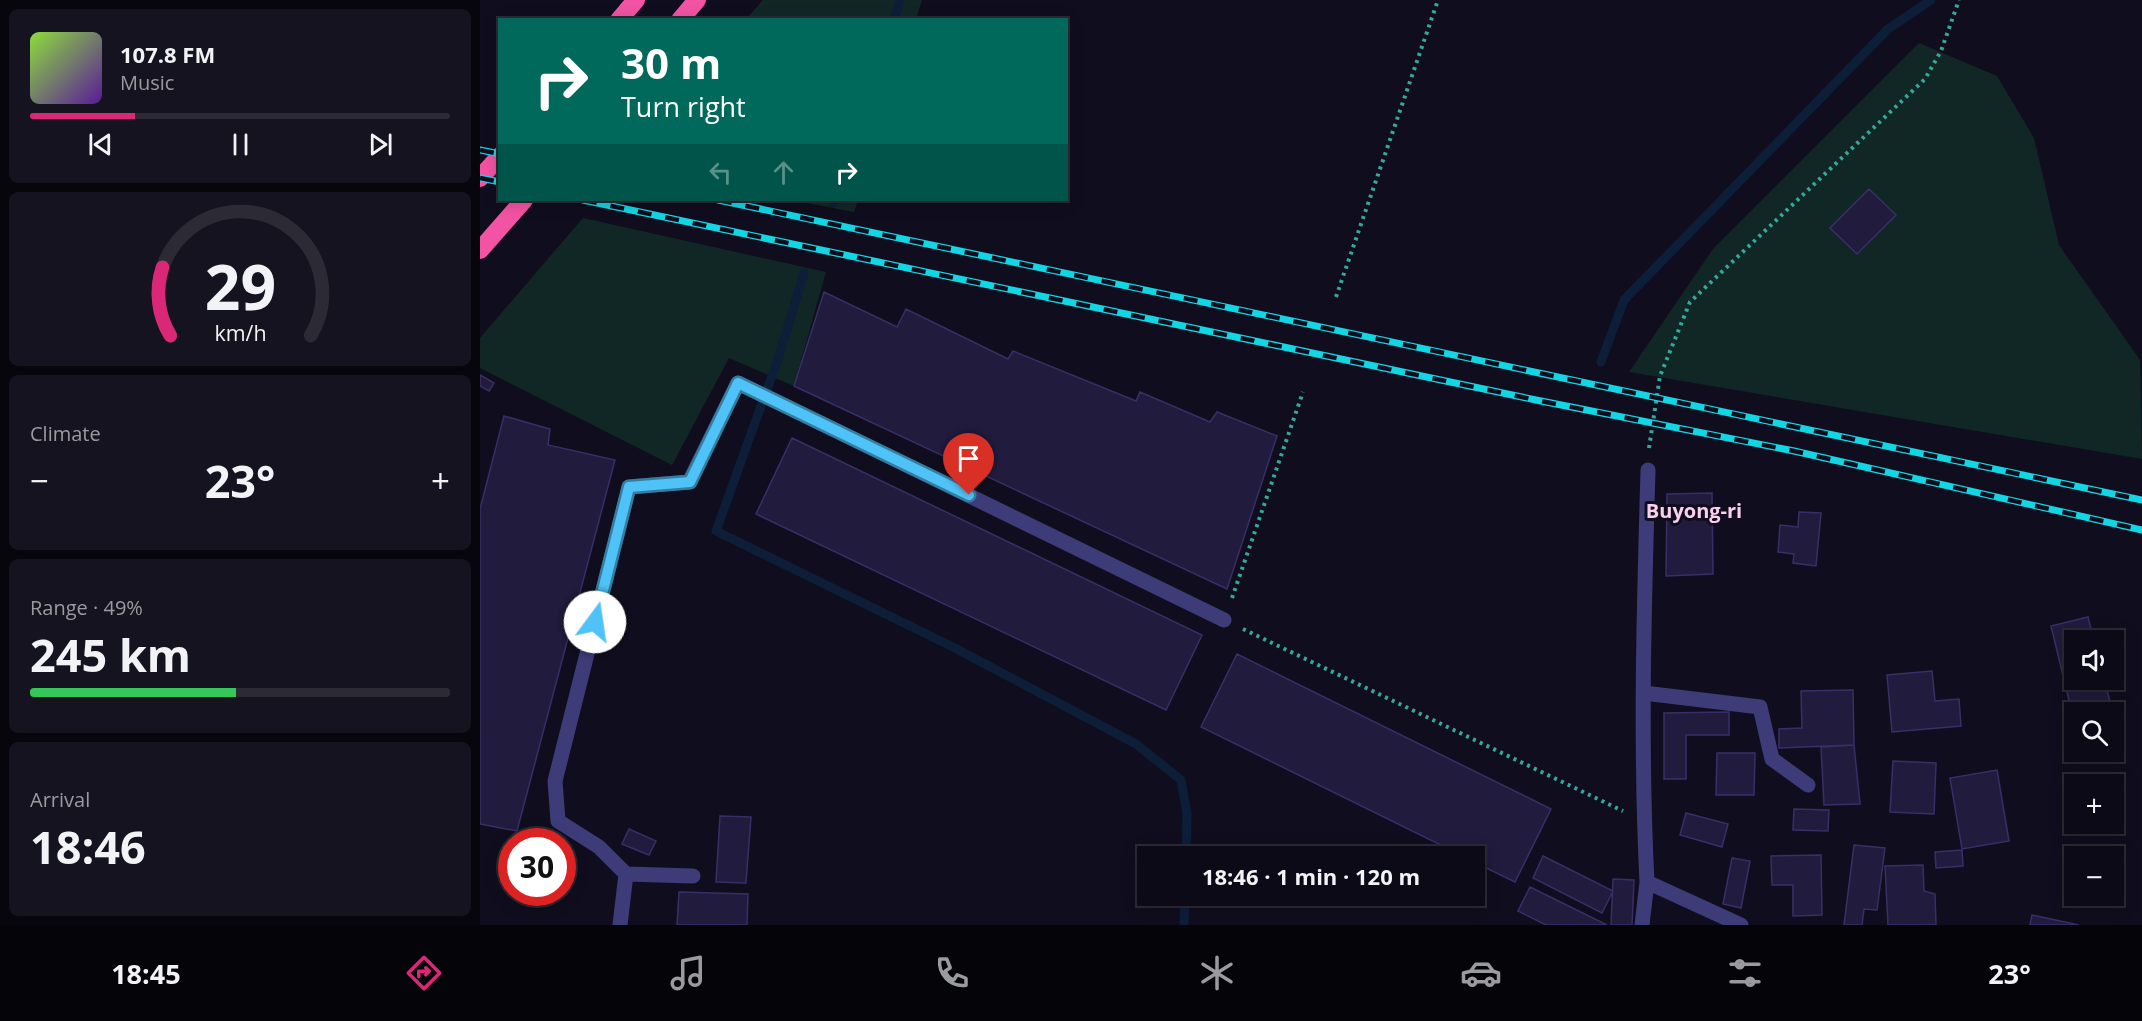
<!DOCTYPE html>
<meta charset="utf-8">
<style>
:root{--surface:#0c0a16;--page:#15131f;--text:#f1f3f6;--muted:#9a9aa1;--line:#2c2b35;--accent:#db2777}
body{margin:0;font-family:"Open Sans",sans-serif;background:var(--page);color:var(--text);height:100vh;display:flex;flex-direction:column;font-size:22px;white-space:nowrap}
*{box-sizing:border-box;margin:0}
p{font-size:20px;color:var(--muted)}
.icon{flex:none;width:33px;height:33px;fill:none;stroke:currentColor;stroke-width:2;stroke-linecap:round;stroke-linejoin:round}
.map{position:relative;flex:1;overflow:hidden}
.drawer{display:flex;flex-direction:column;gap:9px;padding:9px;background:#07060c;width:480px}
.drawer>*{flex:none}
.guide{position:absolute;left:18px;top:18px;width:570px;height:183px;border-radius:0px;box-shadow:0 3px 15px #0003,0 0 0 2px var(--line);background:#00695c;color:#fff;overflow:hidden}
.buttons{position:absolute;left:1584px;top:630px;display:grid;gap:12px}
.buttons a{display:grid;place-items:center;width:60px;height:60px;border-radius:0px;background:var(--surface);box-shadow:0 3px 15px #0003,0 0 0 2px var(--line);font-size:30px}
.speed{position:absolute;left:18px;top:828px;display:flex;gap:12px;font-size:30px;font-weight:700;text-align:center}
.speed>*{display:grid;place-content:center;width:78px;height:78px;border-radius:50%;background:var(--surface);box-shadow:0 3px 15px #0003,0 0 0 2px var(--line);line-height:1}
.speed .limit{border:9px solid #d22;background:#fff;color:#111}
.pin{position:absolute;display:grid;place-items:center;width:51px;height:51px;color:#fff;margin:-62px -26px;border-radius:50% 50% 50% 0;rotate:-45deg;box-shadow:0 0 6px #0007}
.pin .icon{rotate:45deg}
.me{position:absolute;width:66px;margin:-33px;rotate:14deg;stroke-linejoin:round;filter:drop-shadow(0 0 4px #0008)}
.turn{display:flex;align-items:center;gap:21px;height:126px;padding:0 24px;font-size:27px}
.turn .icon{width:78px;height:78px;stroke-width:2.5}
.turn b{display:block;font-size:42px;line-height:51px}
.lanes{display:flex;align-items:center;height:57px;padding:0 24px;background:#0003;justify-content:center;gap:30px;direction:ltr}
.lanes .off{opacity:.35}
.big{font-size:45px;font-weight:700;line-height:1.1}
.drawer .widget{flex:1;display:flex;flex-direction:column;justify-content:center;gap:9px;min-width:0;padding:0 21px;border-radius:9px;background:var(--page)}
.drawer .dial{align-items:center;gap:0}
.dial svg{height:156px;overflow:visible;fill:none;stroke:var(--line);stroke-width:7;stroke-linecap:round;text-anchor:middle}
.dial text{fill:var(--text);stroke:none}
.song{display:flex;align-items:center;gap:18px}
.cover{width:72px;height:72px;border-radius:9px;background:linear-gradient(135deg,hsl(90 70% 55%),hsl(270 70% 35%))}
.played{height:6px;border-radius:3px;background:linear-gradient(90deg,var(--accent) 25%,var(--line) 25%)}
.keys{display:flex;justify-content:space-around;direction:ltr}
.heat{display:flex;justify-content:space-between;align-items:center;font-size:33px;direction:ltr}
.charge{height:9px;border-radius:4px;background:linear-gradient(90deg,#34c759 49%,var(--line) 0)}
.trip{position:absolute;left:657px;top:846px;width:348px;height:60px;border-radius:0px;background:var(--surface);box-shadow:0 3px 15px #0003,0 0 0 2px var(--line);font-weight:700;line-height:60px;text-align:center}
.menu{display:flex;height:96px;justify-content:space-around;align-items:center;background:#050409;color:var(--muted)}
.menu .icon{width:42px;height:42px}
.menu .on{color:var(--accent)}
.menu b{font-size:27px;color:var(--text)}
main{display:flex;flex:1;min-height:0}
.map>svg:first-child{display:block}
</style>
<main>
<section class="drawer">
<div class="widget">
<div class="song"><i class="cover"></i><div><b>107.8 FM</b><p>Music</p></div></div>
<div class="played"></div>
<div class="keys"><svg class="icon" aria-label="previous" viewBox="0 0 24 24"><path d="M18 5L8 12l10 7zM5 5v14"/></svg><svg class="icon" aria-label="pause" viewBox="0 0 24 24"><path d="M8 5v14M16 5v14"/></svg><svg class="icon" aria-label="next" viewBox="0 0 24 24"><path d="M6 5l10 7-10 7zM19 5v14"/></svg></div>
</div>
<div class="widget dial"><svg viewBox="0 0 100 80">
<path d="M14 69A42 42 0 1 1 86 69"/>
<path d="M14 69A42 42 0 0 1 10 34" stroke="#db2777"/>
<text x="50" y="56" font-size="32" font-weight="700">29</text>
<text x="50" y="72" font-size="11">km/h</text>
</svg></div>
<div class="widget"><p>Climate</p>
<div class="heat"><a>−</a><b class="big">23°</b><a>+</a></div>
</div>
<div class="widget"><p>Range · 49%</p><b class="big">245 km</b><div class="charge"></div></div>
<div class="widget"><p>Arrival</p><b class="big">18:46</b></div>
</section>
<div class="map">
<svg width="1662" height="925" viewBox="0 0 1662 925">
<rect width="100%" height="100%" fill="#100e1e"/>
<path fill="#112726" d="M283 0H442L436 19H266Z
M1439 43 1517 76 1554 138 1579 245 1660 360 1662 459 1149 372 1233 249Z
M311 200H378L374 212Z
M103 218 346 272 314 386 249 358 192 465 0 368V338Z"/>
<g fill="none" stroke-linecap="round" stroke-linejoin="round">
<path stroke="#0c1e38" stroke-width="9" d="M414 20 420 0
M353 203 354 200
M324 273 298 359 236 531 473 647 656 744 701 780 707 814 706 856
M1121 362 1144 300 1408 29 1451 0
M704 925 705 896"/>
</g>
<path fill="#211b3d" stroke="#382f67" stroke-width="1.5" d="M1389 189 1416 215 1377 254 1350 228Z
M344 292 417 327 426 309 528 359 533 351 656 401 660 392 730 422 737 412 797 436 747 589 314 386Z
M0 375 14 383 9 391 0 386Z
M24 416 70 429 68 445 135 460 37 831 0 824V509Z
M312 438 722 635 686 710 276 514Z
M1232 493 1233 574 1186 576 1187 494Z
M1319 512 1341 513 1336 566 1313 563 1314 554 1298 552 1300 525 1318 527Z
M1608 617 1614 640H1594V680H1624L1633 712H1594V721L1571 626Z
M757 654 1071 809 1035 882 994 862V856H983L721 727Z
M1452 671 1455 701 1479 699 1481 726 1412 732 1407 675Z
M1373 690 1374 745 1299 748V729L1322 728 1321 691Z
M1249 712V735H1206V779H1184V713Z
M1374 745 1380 804 1344 805 1341 747Z
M1237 753H1275L1274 795H1236Z
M1413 761 1456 763 1454 814 1410 812Z
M1517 770 1529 841 1482 849 1470 778Z
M1314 809 1349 810 1348 831 1313 830Z
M1206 813 1248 824 1242 847 1200 835Z
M240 816 271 817 266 883 236 882Z
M149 829 176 841 169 855 142 844Z
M1374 845 1405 848 1397 910 1384 909 1382 925H1364Z
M1482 850 1483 866 1456 868 1455 852Z
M1341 855 1342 915 1313 916V885H1292L1291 856Z
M1063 856 1133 891 1122 913 1053 878Z
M1252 858 1270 861 1261 908 1243 904Z
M1443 865 1444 891 1455 894 1456 925H1408L1405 866Z
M1133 879 1154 880 1152 925H1131Z
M1050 887 1127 925H1066L1038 911Z
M199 892 268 894 267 925H197Z
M1552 915 1599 925H1550Z"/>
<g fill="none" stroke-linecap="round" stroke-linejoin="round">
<path stroke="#37a79c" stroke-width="4" stroke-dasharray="3 4.5" stroke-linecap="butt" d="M856 297 958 0
M1169 448 1180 376 1210 302 1445 79 1461 51 1479 0
M752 598 823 392
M763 629 1143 811"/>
<path stroke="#3d3c79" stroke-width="15" d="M1164 693 1280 707 1292 759 1328 785
M146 874 213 876
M1167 882C1160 745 1164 607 1168 470
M140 925 146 874 119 847 78 821 75 781 149 487 209 482 258 383 744 620
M1162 925 1167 882 1261 925"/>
<path stroke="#f253a4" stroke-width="18" d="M139 20 156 0
M200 20 217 0
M0 178 20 156
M0 250 44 200"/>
<g stroke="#12d6e4" stroke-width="7">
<path id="rail" d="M0 150 20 154
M0 178 20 182
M103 200 1056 400 1314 451 1662 530
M238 200 1662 500"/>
</g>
<use href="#rail" stroke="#100e1e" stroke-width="4.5" stroke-dasharray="14" stroke-linecap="butt"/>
</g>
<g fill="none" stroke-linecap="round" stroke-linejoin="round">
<g stroke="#337fa1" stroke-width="15">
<path id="route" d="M115 622 149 487 210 482 258 383 489 495"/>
</g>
<use href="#route" stroke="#4fc3f7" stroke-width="10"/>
</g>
<g text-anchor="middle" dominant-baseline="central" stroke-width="6" stroke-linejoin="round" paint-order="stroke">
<g font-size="20" font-weight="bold" fill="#fbd0ed" stroke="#100e1e">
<text x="1214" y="510">Buyong-ri</text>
</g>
</g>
</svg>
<div class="buttons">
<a><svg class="icon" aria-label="sound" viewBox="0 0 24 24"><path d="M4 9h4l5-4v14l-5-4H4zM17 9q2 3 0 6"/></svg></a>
<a><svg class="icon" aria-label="search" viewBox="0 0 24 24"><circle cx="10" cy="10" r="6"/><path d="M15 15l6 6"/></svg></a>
<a>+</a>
<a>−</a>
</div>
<div class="speed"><div class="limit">30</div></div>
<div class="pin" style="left:489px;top:495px;background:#d93025"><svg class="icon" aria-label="arrive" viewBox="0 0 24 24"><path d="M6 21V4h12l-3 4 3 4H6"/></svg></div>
<svg class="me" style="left:115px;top:622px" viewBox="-20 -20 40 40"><circle r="19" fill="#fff"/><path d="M0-13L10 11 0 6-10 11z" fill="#4fc3f7"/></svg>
<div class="trip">18:46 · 1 min · 120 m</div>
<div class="guide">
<div class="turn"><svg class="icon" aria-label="right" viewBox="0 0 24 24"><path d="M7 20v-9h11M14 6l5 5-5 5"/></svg><div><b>30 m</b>Turn right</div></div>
<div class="lanes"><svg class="icon off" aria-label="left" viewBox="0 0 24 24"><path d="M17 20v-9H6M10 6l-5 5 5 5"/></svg><svg class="icon off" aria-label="ahead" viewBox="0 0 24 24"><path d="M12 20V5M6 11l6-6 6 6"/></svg><svg class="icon" aria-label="right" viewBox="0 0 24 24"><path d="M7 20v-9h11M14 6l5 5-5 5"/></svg></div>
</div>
</div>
</main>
<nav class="menu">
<b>18:45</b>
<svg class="icon on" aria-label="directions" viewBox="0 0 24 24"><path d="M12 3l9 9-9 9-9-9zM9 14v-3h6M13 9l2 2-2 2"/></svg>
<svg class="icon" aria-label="music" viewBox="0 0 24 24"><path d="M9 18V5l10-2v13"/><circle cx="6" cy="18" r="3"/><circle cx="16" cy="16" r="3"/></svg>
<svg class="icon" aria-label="phone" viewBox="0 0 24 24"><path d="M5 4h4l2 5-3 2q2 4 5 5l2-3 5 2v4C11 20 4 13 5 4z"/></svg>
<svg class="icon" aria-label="climate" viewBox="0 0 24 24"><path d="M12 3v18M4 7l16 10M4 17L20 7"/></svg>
<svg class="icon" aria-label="car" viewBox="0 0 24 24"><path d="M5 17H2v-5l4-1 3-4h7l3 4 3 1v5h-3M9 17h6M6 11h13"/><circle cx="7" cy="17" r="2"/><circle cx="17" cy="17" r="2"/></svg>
<svg class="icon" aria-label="filters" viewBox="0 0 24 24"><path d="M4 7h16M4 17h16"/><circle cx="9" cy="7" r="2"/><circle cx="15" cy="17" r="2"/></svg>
<b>23°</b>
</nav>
